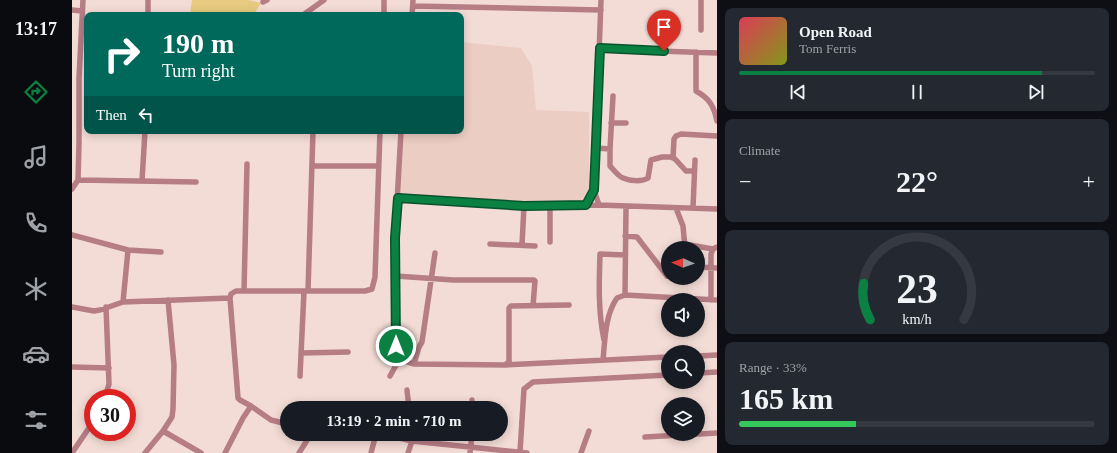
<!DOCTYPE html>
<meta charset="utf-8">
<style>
:root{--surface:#171b24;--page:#242831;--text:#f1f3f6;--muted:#9ea1a6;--line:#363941;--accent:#0b8043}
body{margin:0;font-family:Georgia,serif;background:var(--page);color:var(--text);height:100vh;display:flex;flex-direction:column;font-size:15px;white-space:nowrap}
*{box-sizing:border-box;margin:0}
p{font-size:13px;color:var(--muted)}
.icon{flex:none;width:22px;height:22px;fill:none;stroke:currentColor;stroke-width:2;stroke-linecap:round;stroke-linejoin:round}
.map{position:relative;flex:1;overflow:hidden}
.sheet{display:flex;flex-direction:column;gap:8px;padding:8px;background:#0d0f14;width:400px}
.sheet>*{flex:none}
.top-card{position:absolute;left:12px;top:12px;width:380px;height:122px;border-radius:8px;box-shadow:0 2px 10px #0003;background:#00695c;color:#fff;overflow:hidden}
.needle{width:26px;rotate:272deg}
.fabs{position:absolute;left:589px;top:241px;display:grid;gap:8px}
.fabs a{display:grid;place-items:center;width:44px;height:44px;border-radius:50%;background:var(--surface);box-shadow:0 2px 10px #0003;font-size:20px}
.speed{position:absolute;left:12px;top:389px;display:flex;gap:8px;font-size:20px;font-weight:700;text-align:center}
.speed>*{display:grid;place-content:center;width:52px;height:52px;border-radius:50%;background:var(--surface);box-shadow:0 2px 10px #0003;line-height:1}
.speed .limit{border:6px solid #d22;background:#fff;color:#111}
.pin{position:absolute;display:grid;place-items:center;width:34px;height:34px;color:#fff;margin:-41px -17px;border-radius:50% 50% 50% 0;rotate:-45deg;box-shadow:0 0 4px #0007}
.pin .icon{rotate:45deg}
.me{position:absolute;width:44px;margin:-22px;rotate:0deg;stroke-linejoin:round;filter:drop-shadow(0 0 3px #0008)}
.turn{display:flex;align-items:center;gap:14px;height:84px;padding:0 12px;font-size:18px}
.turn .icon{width:52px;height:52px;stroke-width:2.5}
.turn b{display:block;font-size:28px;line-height:34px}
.then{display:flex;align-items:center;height:38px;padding:0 12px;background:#0003;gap:8px;font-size:15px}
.big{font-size:30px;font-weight:700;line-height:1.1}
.sheet .card{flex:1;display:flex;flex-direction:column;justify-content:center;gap:6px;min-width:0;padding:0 14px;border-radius:8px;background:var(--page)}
.sheet .dial{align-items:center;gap:0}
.dial svg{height:104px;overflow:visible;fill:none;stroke:var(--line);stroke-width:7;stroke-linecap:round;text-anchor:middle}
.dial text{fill:var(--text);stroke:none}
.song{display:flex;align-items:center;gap:12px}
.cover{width:48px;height:48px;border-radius:6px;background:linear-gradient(135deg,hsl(350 70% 55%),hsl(70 70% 35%))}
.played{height:4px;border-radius:2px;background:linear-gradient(90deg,var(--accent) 85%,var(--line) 85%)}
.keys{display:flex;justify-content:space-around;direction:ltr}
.heat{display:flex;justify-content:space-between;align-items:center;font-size:22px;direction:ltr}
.charge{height:6px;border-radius:3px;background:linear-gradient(90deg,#34c759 33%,var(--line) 0)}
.trip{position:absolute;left:208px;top:401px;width:228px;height:40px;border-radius:20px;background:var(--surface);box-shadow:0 2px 10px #0003;font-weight:700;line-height:40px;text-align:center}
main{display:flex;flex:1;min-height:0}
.tab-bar{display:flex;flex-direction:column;width:72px;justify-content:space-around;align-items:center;background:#090b0e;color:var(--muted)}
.tab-bar .icon{width:28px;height:28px}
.tab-bar .on{color:var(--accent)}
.tab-bar b{font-size:18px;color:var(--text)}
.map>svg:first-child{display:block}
</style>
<main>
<nav class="tab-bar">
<b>13:17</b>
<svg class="icon on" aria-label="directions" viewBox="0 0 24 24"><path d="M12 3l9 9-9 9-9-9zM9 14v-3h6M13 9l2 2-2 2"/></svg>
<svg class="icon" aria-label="music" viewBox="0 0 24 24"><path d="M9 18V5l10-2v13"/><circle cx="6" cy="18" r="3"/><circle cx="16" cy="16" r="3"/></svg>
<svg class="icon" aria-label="phone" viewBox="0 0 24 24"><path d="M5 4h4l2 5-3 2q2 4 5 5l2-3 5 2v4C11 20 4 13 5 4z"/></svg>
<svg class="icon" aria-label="climate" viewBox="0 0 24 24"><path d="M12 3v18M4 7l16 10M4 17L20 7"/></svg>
<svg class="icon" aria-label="car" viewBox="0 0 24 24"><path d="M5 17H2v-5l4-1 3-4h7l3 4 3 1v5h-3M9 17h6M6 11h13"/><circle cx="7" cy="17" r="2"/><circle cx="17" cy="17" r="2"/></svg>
<svg class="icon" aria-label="filters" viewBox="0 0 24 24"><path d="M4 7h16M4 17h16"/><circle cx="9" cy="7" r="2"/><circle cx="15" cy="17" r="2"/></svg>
</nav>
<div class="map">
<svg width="645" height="453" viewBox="0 0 645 453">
<rect width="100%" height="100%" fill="#f3dcd5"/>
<path fill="#eccdc4" d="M389 42 449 48 460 66 464 110 517 112V191L512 201 501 204 414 201 328 194 326 131H389Z"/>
<path fill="#e7ca7f" d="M120 0H177L189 3 182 14 183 15 118 14Z"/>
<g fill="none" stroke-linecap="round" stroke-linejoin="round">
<path stroke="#b67d85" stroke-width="5.5" d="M191 2 195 0
M341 6 529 10
M0 10 10 11
M76 15V0
M231 15 252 0
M312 15V0
M340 15 341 0
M629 30V0
M528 49 645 53
M624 52V91C637 98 642 106 645 121
M541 96 538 149V166C542 170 546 176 551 178 558 181 570 182 576 178L579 160 590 157H599L603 159 614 171H622
M539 123H554
M329 131 323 238 324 346C326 359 330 361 342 364L433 365 437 362V308L439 306 497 305
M524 148 538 149
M601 158 602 139 604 136 609 134 645 136
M240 166H306
M6 180 124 182
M70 181 73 131
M0 189 6 180 7 144V78L11 0
M522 190 527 205
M326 198 452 206 527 205 645 209
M514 205 522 190 529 0
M604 208 611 226 613 248
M621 208 623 160
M0 235 56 250 89 252
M553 236 565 237 595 276
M478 242V206
M418 244 463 246
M612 244 641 249
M450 245 452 206
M626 267 645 268
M324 276 381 280H462L463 281 461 306
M172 291 175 164
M236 291 241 131
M553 295 645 300
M96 300 102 365 101 409 100 417 91 431 129 453
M639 300V254L641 249 645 247
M51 302 56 250
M0 307 22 311 28 310 51 302 158 298 159 294 164 291H293L300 289 303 277 308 131
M532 340C526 311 527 283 528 254L553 255
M229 353 276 352
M626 356 645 355
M531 360C533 340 533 315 545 298L553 295 554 207
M342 364 347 347 350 342 363 253
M433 365 596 357
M0 367 37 368
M626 373 645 372
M228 376 232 291
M318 376 328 358
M335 390 337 408
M33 398 37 384 34 307
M400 400 401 408
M179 406 199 420 215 424
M310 434 340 441 455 453
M573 437 645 433
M448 452 452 389 461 382 596 375
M0 453 21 422
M73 453 91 431
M153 453 171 418 179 406 168 400 166 398 158 298
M227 453 239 434
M299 453 304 434
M336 453 340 441 339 434
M398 453 400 434
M509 453 517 431"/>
</g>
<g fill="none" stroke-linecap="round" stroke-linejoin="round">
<g stroke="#07532c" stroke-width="10">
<path id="route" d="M324 346 323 238 326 198 452 206 514 205 522 190 528 48 592 51"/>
</g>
<use href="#route" stroke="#0b8043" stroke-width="7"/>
</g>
</svg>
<div class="fabs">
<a><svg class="needle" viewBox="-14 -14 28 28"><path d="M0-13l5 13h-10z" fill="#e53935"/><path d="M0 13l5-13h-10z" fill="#9ea1a6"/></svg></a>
<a><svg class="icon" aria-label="sound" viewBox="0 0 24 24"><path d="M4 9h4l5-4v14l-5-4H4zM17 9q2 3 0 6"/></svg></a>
<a><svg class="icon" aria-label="search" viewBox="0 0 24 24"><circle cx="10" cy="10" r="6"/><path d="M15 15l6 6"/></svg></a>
<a><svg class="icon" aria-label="layers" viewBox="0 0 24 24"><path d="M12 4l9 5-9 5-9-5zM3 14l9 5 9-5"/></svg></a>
</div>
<div class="speed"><div class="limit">30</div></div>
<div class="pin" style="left:592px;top:51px;background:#d93025"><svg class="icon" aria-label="arrive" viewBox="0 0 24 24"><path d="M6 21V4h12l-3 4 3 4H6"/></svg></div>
<svg class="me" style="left:324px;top:346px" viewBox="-20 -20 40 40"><circle r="17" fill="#0b8043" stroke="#fff" stroke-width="3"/><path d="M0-11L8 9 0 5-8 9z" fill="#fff"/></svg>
<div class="trip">13:19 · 2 min · 710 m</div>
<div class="top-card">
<div class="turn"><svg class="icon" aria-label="right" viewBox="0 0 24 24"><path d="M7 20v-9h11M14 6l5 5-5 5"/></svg><div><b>190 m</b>Turn right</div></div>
<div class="then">Then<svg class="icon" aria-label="left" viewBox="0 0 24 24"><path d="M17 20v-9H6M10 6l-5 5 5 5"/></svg></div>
</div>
</div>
<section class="sheet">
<div class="card">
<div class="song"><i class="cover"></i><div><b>Open Road</b><p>Tom Ferris</p></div></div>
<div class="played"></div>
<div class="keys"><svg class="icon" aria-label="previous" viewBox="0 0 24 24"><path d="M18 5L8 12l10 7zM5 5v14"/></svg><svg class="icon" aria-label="pause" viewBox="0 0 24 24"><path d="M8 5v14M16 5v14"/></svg><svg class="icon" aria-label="next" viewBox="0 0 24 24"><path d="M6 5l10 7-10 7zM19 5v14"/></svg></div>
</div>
<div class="card"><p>Climate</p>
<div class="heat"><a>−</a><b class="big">22°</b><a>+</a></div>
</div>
<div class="card dial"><svg viewBox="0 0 100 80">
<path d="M14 69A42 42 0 1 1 86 69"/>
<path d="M14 69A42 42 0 0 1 9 41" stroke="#0b8043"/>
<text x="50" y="56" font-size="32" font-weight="700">23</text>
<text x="50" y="72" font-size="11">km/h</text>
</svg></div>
<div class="card"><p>Range · 33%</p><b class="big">165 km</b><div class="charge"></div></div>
</section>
</main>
